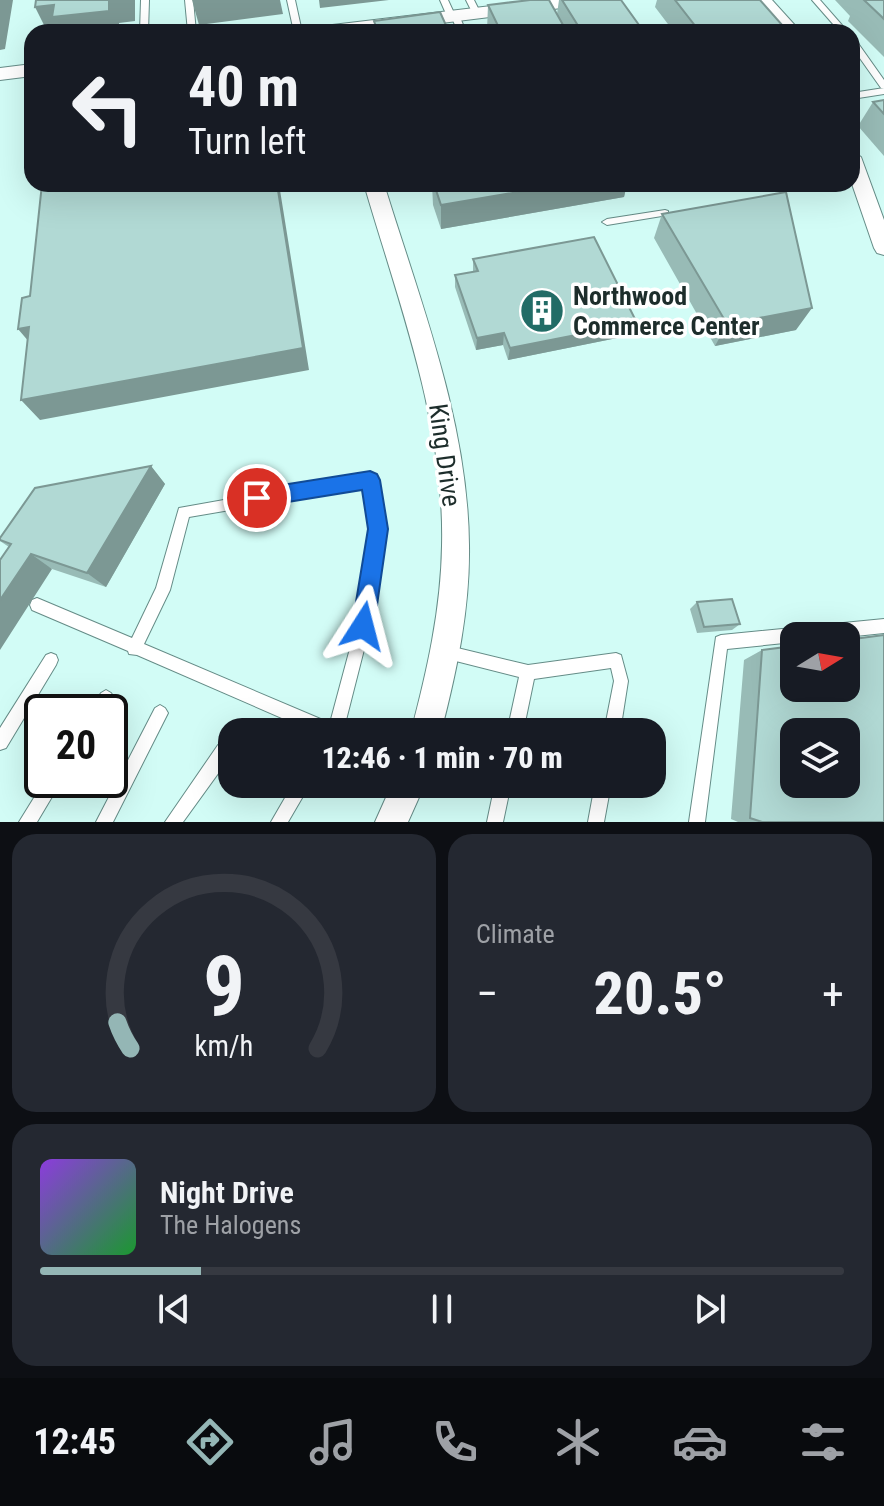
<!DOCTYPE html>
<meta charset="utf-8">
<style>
:root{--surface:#171b24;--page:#242831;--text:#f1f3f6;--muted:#9ea1a6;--line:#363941;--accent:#94b6b5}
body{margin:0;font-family:"Roboto Condensed",sans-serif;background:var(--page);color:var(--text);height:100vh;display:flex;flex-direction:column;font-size:30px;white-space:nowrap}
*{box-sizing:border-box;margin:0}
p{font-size:26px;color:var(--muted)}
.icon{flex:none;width:44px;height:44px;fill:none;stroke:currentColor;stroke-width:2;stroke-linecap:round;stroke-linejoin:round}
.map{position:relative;height:822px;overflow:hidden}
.panel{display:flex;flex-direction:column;gap:12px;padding:12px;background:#0d0f14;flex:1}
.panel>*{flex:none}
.banner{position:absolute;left:24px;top:24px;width:836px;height:168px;border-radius:24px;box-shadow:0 8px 32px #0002;background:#171b24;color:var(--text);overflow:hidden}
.needle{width:52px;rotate:79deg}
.controls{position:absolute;left:780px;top:622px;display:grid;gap:16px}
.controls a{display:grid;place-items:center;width:80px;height:80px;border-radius:16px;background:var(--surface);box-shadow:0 8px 32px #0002;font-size:40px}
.speed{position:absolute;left:24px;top:694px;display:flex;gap:16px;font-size:40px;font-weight:700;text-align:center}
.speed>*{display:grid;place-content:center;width:104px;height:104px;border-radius:50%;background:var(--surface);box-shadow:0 8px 32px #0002;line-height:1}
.speed .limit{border:4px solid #111;border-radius:12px;background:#fff;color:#111}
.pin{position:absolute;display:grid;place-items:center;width:68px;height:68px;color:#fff;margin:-34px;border:4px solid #fff;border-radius:50%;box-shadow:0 2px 8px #0007}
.me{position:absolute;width:88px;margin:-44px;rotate:9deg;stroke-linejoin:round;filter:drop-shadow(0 0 6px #0008)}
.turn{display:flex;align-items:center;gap:28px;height:168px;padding:0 32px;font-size:36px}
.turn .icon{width:104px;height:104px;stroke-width:2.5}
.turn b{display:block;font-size:56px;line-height:68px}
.big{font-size:60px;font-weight:800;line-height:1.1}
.panel .card{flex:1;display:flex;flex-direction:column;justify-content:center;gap:12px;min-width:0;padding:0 28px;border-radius:24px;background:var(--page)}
.panel .dial{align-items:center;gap:0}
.dial svg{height:208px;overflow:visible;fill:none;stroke:var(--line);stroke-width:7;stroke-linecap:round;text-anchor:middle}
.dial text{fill:var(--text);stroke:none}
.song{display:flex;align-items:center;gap:24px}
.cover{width:96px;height:96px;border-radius:12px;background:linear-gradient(135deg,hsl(270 70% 55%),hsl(130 70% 35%))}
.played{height:8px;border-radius:4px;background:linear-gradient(90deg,var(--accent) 20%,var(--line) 20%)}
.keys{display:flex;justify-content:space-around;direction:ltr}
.heat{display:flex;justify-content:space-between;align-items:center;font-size:44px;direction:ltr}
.panel .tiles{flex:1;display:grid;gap:12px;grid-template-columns:1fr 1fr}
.card:last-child{grid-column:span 2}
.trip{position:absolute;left:218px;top:718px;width:448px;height:80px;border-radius:24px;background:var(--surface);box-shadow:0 8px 32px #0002;font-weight:800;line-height:80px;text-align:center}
.tabs{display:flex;height:128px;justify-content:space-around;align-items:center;background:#090b0e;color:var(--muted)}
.tabs .icon{width:56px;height:56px}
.tabs .on{color:var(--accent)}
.tabs b{font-size:36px;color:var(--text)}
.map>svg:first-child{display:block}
</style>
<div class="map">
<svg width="884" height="822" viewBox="0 0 884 822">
<rect width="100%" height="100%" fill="#d2fcf6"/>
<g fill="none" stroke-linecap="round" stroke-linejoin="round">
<g stroke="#658c87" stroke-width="2">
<path id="service" d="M141 0H149L148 32H140Z
M185 0H193L196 32H188Z
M287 0H295L302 32H294Z
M440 0H448L454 13 459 15 466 32H458L452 18 447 16Z
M466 0H474L480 12 479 14H473Z
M812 0H820L848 32H840Z
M852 39H855L884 80V94L852 99V93L884 88H881L852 47Z
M665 210 668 211V215L607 225 602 222 607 219Z
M370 474 375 476 376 480 385 529 370 626 343 732H314L137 655 129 654 128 651 32 610 30 605 32 600 37 598 132 638 156 588 179 508ZM365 487 371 529 356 626 330 723 144 644 170 590 189 517Z
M884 619V633L846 637 794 636V642L727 649 705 822H689L716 637 721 635Z
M445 645 528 665 616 653 621 655 628 681 620 732H604L614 681 611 668 534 679 523 732H507L519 677 440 657 438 652 440 647Z
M51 653 56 655 58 660 56 665 6 748 0 750V728L46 655Z
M106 690 111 693 114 698 106 712H89L101 693Z
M160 705 165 708 168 713 113 822H96L155 708Z
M224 743 230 745 232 751 230 757 183 822H165L218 745Z
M45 780H62L37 822H19Z
M293 784H308L309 786 288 822H271Z
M495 784H511L503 822H487Z
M595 784H611L604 822H588Z"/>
</g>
<g stroke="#658c87" stroke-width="2">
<path id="minor" d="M756 0H772L801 32H784Z
M852 151 861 157 884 220V255L877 253 874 248 852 184Z
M364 184H384C420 301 468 421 469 545 470 609 457 670 441 732H411C427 671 441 610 442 546 445 422 398 301 364 184Z
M392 784H425L408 822H375Z"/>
</g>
<g stroke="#658c87" stroke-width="2">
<path id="tertiary" d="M542 0H594L585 5 369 32H315L324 26Z
M32 64V76L0 80V68Z"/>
</g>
<use href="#service" fill="#fff" fill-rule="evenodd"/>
<use href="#minor" fill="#fff" fill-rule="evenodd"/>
<use href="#tertiary" fill="#fff" fill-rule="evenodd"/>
</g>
<path fill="#98bbb6" d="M559 0H621L644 32H488L487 30 488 5 557 14Z
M657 0H760L780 32H674L655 7Z
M835 0H884V57L848 21 850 16Z
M884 100V156L858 126 873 102Z
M432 184H627L624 197 441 229 433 205Z
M662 214 796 330 715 346 654 238Z
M473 259 637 323 632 335 508 360 503 345 476 350 455 287V275L473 272Z
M151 466 165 484 106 587 52 569 9 547 0 541Z
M697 602 740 624 732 630 697 633 690 609Z
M762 650 884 822H738L731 819 744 660Z"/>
<path fill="#7c9894" d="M0 0H13L5 49 0 50Z
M109 0H135V21L119 23V32H59L58 30 47 31 35 7Z
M192 0H280L283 14 199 25Z
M319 0H389L320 8Z
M783 26 780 32H739Z
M277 184H279L309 370 40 420 21 400Z
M565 184H627L624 197 441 229V205Z
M676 184H702L674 188Z
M812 308 796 330 715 346 727 324Z
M637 323 632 335 508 360 510 348Z
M29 327 36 350 18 329Z
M504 333 503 345 476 350 477 338Z
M151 466 165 484 106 587 87 573Z
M31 554 52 569 0 650V600Z"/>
<path fill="#b1d9d4" stroke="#7c9894" stroke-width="2" fill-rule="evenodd" d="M36 0H109V11L52 17 54 5 35 7Z
M530 0H549L567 32H501L488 5Z
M562 0H621L644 32H582Z
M675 0H760L783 26 739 32H700Z
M864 0H884V19Z
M440 12 449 32H378L374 21Z
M884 100V114L873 102Z
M42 184H277L303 348 21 400 29 327 18 329 22 298 30 296Z
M434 184H565L441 205Z
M786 192 812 308 727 324 662 214Z
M594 237 637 323 510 348 504 333 477 338 455 275 478 271 473 259Z
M151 466 87 573 31 554 0 600V560L11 544 0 540V538L35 488Z
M732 599 740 624 704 627 697 602Z
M884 635V822H762L750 818 762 650 794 646V688H846V640ZM794 732H846V784H794Z"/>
<path fill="#1a73e8" stroke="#114b97" stroke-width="2" d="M370 471 377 474 380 480 388 529 374 626 370 633 363 636 355 633 352 626 368 529 362 490 257 507 250 505 247 498 250 492 257 489Z"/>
<defs>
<g id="building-disc" transform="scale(2.3)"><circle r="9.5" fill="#226c66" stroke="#fff"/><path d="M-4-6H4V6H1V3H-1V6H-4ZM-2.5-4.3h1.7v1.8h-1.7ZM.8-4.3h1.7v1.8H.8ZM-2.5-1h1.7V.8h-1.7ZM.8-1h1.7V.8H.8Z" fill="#fff"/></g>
</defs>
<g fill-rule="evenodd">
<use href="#building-disc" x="542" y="311"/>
</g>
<g text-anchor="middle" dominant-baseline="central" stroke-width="7" stroke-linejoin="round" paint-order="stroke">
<g font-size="26" font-weight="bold" fill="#1d2d2b" stroke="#fff" text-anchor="start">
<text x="573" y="296">Northwood<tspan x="573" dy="30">Commerce Center</tspan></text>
</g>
<g font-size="26" fill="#1d2d2b" stroke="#fff">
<text transform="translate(445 455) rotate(82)">King Drive</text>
</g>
</g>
</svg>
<div class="controls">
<a><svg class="needle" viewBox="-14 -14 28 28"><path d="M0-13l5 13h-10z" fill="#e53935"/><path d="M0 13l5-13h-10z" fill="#9ea1a6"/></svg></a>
<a><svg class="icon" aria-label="layers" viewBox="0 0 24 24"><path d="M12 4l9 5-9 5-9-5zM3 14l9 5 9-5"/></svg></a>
</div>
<div class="speed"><div class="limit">20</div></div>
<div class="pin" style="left:257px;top:498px;background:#d93025"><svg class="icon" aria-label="arrive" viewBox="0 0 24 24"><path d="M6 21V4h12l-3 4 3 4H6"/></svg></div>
<svg class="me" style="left:363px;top:626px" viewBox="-20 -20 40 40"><path d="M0-17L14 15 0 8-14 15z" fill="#1a73e8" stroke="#fff" stroke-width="4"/></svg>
<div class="trip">12:46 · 1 min · 70 m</div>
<div class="banner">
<div class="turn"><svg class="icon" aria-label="left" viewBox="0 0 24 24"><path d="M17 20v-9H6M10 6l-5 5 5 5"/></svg><div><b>40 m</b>Turn left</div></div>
</div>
</div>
<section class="panel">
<div class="tiles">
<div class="card dial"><svg viewBox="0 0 100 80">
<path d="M14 69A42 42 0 1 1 86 69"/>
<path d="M14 69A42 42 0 0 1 9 59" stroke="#94b6b5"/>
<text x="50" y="56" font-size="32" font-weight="700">9</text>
<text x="50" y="72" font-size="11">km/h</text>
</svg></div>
<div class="card"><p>Climate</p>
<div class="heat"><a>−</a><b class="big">20.5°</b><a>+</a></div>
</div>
<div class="card">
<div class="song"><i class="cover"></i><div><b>Night Drive</b><p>The Halogens</p></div></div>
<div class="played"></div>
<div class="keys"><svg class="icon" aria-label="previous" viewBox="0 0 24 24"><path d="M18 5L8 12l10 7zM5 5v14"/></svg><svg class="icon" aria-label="pause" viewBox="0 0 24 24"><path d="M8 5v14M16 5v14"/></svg><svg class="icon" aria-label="next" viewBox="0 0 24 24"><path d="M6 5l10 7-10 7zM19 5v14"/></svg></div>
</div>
</div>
</section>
<nav class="tabs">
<b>12:45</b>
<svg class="icon on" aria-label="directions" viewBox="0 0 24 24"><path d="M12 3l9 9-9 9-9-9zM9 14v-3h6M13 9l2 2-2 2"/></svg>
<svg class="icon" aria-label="music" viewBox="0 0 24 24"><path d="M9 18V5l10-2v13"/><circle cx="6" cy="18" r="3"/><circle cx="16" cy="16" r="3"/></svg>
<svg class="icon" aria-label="phone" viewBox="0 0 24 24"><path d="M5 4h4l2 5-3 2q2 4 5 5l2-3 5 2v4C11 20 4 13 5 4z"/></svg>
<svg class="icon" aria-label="climate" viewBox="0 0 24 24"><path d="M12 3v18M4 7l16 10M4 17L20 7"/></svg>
<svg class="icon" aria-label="car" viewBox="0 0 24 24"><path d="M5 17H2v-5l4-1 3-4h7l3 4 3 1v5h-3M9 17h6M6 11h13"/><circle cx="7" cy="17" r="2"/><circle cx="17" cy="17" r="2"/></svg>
<svg class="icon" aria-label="filters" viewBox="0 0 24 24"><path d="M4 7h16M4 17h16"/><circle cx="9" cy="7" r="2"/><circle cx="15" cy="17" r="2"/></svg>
</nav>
